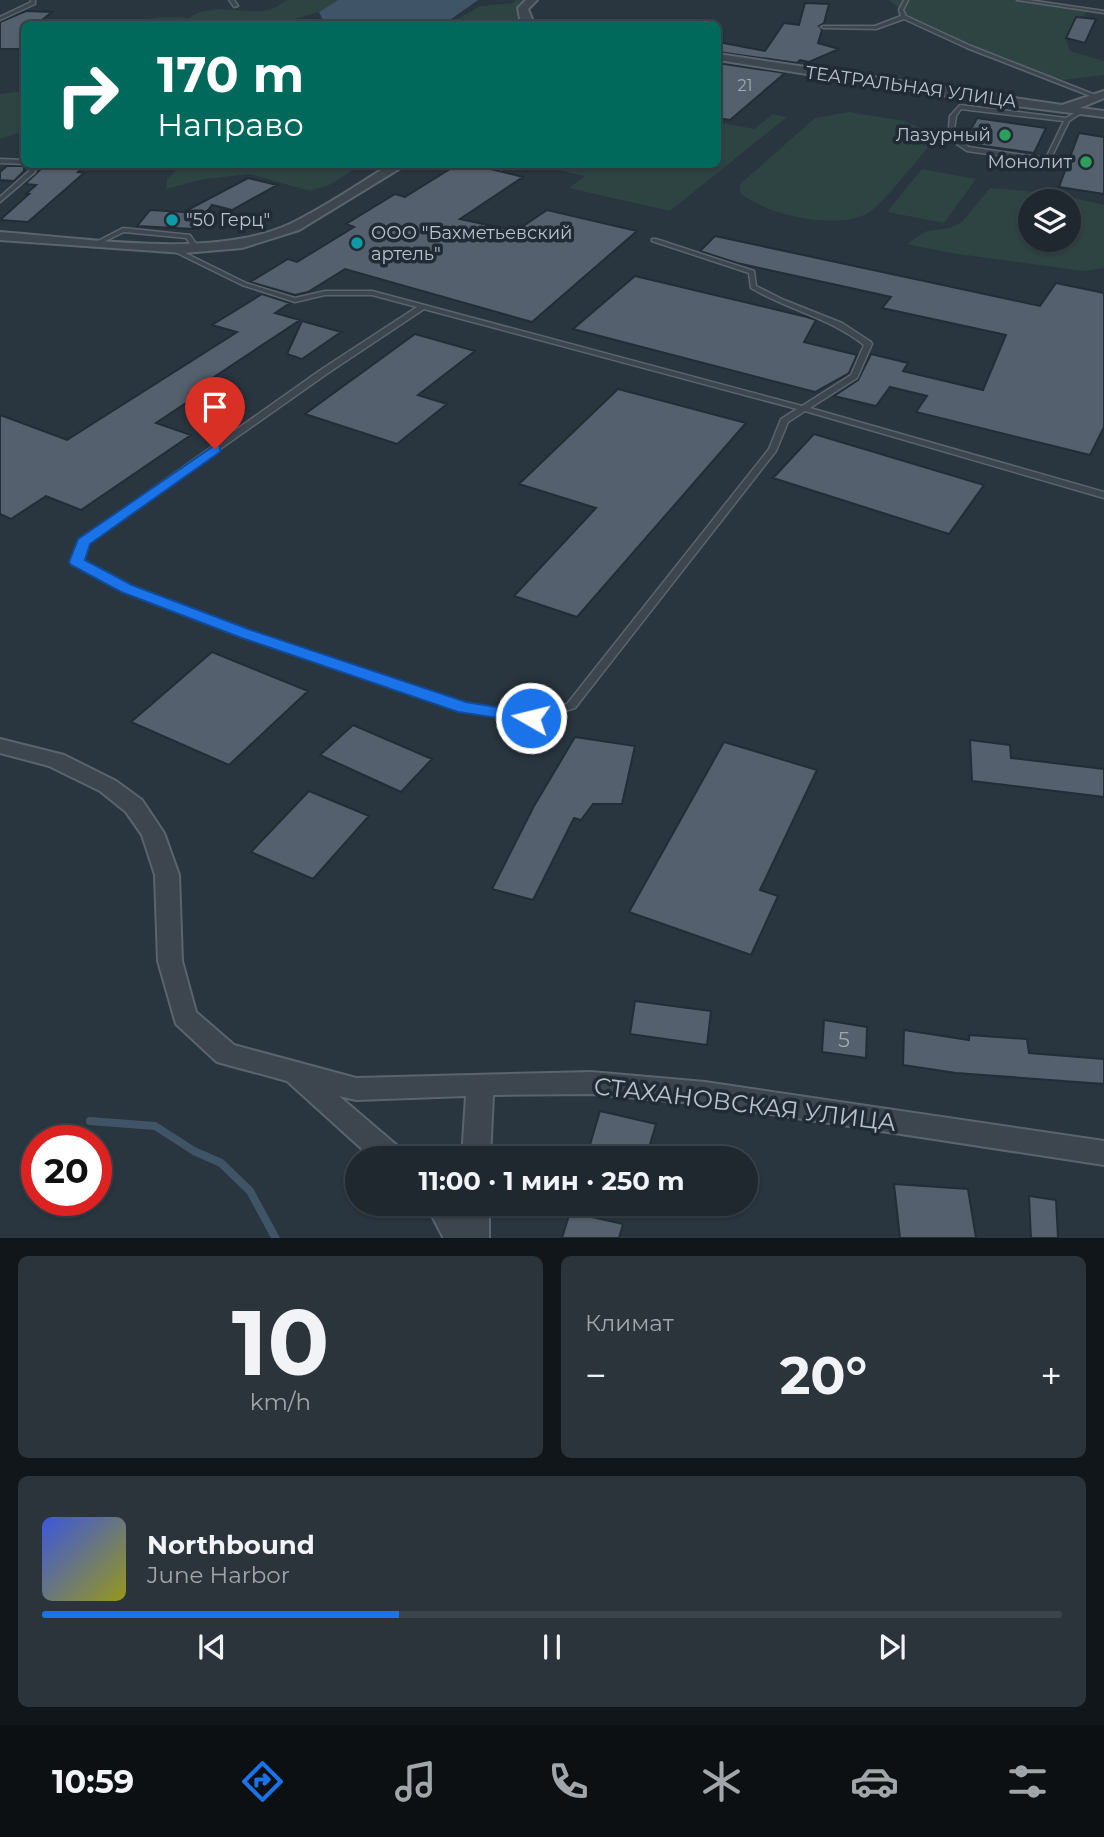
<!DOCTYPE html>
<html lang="ru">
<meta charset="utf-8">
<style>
:root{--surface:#1f282f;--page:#2c343b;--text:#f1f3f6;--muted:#a1a6aa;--line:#3c444b;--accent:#1a73e8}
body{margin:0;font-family:Montserrat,sans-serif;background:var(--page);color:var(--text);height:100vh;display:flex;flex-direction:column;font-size:26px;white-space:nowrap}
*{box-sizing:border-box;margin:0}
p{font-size:23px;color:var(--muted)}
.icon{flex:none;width:38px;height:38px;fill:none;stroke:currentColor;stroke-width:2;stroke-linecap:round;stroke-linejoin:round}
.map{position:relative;height:1238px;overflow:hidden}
.side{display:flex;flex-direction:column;gap:18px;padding:18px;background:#11161a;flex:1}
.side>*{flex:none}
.guide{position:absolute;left:21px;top:21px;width:700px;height:147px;border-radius:10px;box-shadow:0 2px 5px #0004,0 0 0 2px var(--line);background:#00695c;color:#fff;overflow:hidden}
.tools{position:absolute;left:1018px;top:189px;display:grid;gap:14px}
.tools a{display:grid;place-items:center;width:63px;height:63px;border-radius:50%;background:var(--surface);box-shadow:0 2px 5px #0004,0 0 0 2px var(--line);font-size:35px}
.speed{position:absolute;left:21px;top:1125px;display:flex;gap:14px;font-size:35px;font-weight:700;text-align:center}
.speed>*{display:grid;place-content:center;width:91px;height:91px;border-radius:50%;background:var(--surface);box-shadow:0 2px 5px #0004,0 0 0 2px var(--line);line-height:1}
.speed .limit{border:10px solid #d22;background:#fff;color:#111}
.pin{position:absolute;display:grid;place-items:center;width:60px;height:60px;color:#fff;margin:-72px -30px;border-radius:50% 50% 50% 0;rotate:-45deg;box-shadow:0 0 7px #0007}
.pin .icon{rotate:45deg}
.me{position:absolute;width:77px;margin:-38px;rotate:278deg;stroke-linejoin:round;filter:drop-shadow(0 0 5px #0008)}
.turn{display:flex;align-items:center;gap:24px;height:147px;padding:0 21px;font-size:32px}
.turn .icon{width:91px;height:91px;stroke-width:2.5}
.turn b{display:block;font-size:49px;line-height:60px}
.big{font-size:52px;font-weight:700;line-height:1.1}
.side .card{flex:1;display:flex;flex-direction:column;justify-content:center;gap:10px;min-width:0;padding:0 24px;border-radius:10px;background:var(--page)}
.side .dial{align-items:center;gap:0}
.dial b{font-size:91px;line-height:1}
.song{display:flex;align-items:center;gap:21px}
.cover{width:84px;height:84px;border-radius:10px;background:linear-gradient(135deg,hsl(230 70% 55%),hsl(60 70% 35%))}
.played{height:7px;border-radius:4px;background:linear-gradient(90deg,var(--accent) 35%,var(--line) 35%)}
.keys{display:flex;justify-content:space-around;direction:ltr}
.heat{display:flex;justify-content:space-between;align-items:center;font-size:38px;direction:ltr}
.side .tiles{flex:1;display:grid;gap:18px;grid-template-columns:1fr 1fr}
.card:last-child{grid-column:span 2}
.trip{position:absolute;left:345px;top:1146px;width:413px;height:70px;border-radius:35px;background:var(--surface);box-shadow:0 2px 5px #0004,0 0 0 2px var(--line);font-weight:700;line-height:70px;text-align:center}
.dock{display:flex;height:112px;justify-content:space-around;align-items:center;background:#0c1013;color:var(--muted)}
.dock .icon{width:49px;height:49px}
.dock .selected{color:var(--accent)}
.dock b{font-size:32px;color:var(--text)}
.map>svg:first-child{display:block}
</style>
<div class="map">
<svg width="1104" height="1239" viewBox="0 0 1104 1239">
<rect width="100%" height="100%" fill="#29353f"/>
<path fill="#2e4442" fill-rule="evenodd" d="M288 0H338L319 12 278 24H133C152 16 169 16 189 18 213 1 241 15 268 10 276 9 281 2 288 0Z
M515 0H525L518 6V24H449L480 6 513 3Z
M889 0H1033L1087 12 1065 37 1070 51 1104 61V75L1062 80 1039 76 975 46 929 32 902 19 906 14Z
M24 91V131L0 139V94Z
M849 112 905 121 930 133 933 142C920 156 881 206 868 213 836 231 767 215 740 193V184L815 118Z
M773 114 787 117 670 211 569 188 585 176 535 165 718 164V122L754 129Z
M183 164H361V165L329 185 310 191 250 174 204 179 166 189 167 179Z
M922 169 976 179 944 223 887 212Z
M990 188 1056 194 1104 205V268L1083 271 951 253 906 244 927 231 950 228 962 222ZM1031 201H1069V240H1031Z"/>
<path fill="#405467" d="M338 0H478L444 24H325L319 12Z"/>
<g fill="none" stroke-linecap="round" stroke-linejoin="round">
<path stroke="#405467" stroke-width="8" d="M90 1121 155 1126 194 1151 221 1163 250 1191 276 1239"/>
</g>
<path fill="#54606d" stroke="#232d37" stroke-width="2" d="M805 3 829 4 824 23 819 26 822 30 818 43 839 49 809 62 800 60 797 63 718 52V42L765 51 784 23 799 25Z
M26 11 52 12 37 24H24V49H0V22Z
M1076 17 1096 19 1085 43 1066 38Z
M718 63 785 73 730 120 718 118Z
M977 118 1046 128 1034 153 969 144 965 141Z
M1079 133 1104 137V194L1059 187Z
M57 164H86L78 172 84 173 28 222 0 220 29 194H26L36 185 25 184 43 167 53 168Z
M458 164H470L523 177 460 219 516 231 547 210 637 231 532 322 345 269 308 292 295 295 250 282 288 259 297 262 354 227 346 224 395 194 405 197Z
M7 166H24V171L14 181 0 180V172Z
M248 178 277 185 232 210 212 205 194 229 137 226 150 210 184 212Z
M715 236 1040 306 1056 283 1104 293V427L1090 455 916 412 927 396 890 387 876 406 834 396 858 380 871 354 908 363 903 371 983 390 1006 335 882 308 891 297 737 263 700 251Z
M635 276 807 317 816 320 804 342 857 355 849 373 815 392 573 329Z
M262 294 290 303 275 313 300 320 190 393 198 395 156 423 191 435 81 510 46 496 11 519 0 514V415L67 440 237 332 212 325Z
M302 321 341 332 302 359 287 354Z
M415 334 475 351 418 395 447 404 397 444 305 414Z
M618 389 746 423 577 617 514 596 596 508 519 484Z
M814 434 984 485 949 534 773 478Z
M212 652 308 691 229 765 131 722Z
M353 725 432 759 401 792 320 755Z
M575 737 635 746 622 804H593L581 820 574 818 533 900 492 889 534 806Z
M970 740 1010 745 1011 758 1104 769V797L972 781Z
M724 742 817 770 760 890 778 896 751 955 629 912Z
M309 791 369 816 313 879 251 852Z
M635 1001 711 1011 707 1045 630 1034Z
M824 1020 867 1027 866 1058 822 1052Z
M904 1030 969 1040V1035L1027 1039 1029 1053 1104 1059V1084L956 1073 903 1065Z
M600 1111 656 1124 646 1158H586Z
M894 1184 968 1189 976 1238H900Z
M1029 1196 1056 1200 1058 1238H1031Z
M570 1212 623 1224 619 1238H562Z"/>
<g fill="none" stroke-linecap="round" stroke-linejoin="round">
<g stroke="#5a646d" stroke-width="3">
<path id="service" d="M31 0H35V4L0 20V17L31 2Z
M229 0H234L238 6 234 7Z
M904 0H908L903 10 906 16 971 46 1098 96 1093 97 967 48 904 19 876 29 823 28 821 27 823 26H875L901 16 899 10Z
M1017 0H1029L1104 11V13Z
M960 105 1066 118 1078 111 1083 112 1069 121 1051 158 1037 161 967 151 948 138 950 116ZM961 109 1064 121 1047 156 1037 157 969 147 953 136 956 116Z
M0 159 24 160V164L0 163Z
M31 164H37L35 172 0 202V197L30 170Z
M485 164H498L504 167 501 169Z
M123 228 190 235 199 248 194 249 186 238 124 232 99 244 94 243Z
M652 239H656L754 271 756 286 784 300 842 323 871 342 872 344 857 378 810 408 1104 492V498L805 411 788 422 776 451 575 708 532 721 460 710 242 635 124 591 71 562 80 540 322 369 417 307 372 295H325L295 302 242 285 169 249 168 248 171 246 246 283 295 298 325 291H372L802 406 851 375 864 345C830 318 788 310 751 288L749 273 652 241ZM424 309 797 409 781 419 769 449 567 704 532 715 465 705 248 631 130 587 81 561 87 543 328 373Z"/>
</g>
<g stroke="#5a646d" stroke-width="4">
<path id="minor" d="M526 0H537L528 9 534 24H521L518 8Z
M718 54 1062 105 1104 91V98L1080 108 1104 111V117L993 103 718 60Z
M391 164H407L299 230 242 248 184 253 0 240V232C85 238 212 260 290 224 325 207 358 184 391 164Z
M0 739 64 755 116 781 142 800 164 833 179 875 182 961 196 1012 234 1045 356 1078 591 1072 705 1082 1104 1141V1165L705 1104 591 1094 493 1095 490 1158H462L466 1096 356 1100 339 1096 401 1149 405 1158H372L287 1081 217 1062 176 1024 158 961 155 875 142 835 126 812 100 791 49 766 0 753Z
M426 1204H455L461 1213V1204H489V1239H444Z"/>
</g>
<use href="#service" fill="#3d464f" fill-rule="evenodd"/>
<use href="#minor" fill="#3d464f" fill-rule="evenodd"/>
</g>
<path fill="#1a73e8" stroke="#114b97" stroke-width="2" d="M215 445 220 446V452L90 544 85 560 132 585 251 630 466 702 538 714 540 718 538 722 531 723 458 712 239 637 121 592 71 565 69 562 78 539Z"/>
<g fill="#2e9e5b" stroke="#212b35" stroke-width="2.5">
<circle cx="1005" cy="135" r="7"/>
<circle cx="1086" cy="162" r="7"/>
</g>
<g fill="#0f9aa8" stroke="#212b35" stroke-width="2.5">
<circle cx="172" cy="220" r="7"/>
<circle cx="357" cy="243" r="7"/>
</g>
<g text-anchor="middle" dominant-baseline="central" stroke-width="7" stroke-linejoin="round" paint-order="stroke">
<g font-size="16" fill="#a0a9b3">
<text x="745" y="85">21</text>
</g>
<g font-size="18" fill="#b9c1ca" stroke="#212b35">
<text transform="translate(911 87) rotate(8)">ТЕАТРАЛЬНАЯ УЛИЦА</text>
</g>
<g font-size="18" fill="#b9c1ca" stroke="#212b35" text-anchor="end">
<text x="991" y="135">Лазурный</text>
<text x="1072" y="162">Монолит</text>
<text x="186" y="220" text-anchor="start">"50 Герц"</text>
<text x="371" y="233" text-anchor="start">ООО "Бахметьевский<tspan x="371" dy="21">артель"</tspan></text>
</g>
<g font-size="21" fill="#a0a9b3">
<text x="844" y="1039">5</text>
</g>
<g font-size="24" fill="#b9c1ca" stroke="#212b35">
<text transform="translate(745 1104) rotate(7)">СТАХАНОВСКАЯ УЛИЦА</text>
</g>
</g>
</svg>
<div class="tools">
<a><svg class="icon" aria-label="layers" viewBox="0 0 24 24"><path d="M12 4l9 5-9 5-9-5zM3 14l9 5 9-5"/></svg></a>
</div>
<div class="speed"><div class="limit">20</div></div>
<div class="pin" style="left:215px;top:449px;background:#d93025"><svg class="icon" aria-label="arrive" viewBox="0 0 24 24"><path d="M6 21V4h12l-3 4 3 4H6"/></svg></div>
<svg class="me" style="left:531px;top:718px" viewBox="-20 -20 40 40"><circle r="17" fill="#1a73e8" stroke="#fff" stroke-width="3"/><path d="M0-11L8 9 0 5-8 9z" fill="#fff"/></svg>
<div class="trip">11:00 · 1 мин · 250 m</div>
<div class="guide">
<div class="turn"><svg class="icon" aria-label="right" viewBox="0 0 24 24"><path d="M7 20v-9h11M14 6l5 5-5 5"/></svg><div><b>170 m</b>Направо</div></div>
</div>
</div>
<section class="side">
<div class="tiles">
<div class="card dial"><b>10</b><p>km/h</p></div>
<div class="card"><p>Климат</p>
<div class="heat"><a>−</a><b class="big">20°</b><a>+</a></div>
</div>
<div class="card">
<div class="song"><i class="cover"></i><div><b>Northbound</b><p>June Harbor</p></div></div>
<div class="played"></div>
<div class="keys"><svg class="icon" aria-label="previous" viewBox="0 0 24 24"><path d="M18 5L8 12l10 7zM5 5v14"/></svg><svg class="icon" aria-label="pause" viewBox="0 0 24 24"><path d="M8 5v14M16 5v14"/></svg><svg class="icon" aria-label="next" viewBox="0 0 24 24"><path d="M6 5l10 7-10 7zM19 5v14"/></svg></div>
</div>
</div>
</section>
<nav class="dock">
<b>10:59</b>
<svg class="icon selected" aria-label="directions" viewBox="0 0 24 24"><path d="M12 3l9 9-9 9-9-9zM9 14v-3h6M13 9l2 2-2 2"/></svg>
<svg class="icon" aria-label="music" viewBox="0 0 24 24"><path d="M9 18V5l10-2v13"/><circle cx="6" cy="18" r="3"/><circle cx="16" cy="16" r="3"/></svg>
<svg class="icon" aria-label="phone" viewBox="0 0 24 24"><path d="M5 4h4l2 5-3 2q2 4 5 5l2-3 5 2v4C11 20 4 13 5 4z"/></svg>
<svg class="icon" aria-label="climate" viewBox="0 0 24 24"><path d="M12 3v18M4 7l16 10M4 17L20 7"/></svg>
<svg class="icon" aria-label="car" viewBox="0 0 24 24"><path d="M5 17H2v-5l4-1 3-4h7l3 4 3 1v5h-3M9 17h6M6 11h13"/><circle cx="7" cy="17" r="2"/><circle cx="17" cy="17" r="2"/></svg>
<svg class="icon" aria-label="filters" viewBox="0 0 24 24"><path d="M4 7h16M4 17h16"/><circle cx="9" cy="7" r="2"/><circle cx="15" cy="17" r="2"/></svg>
</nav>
